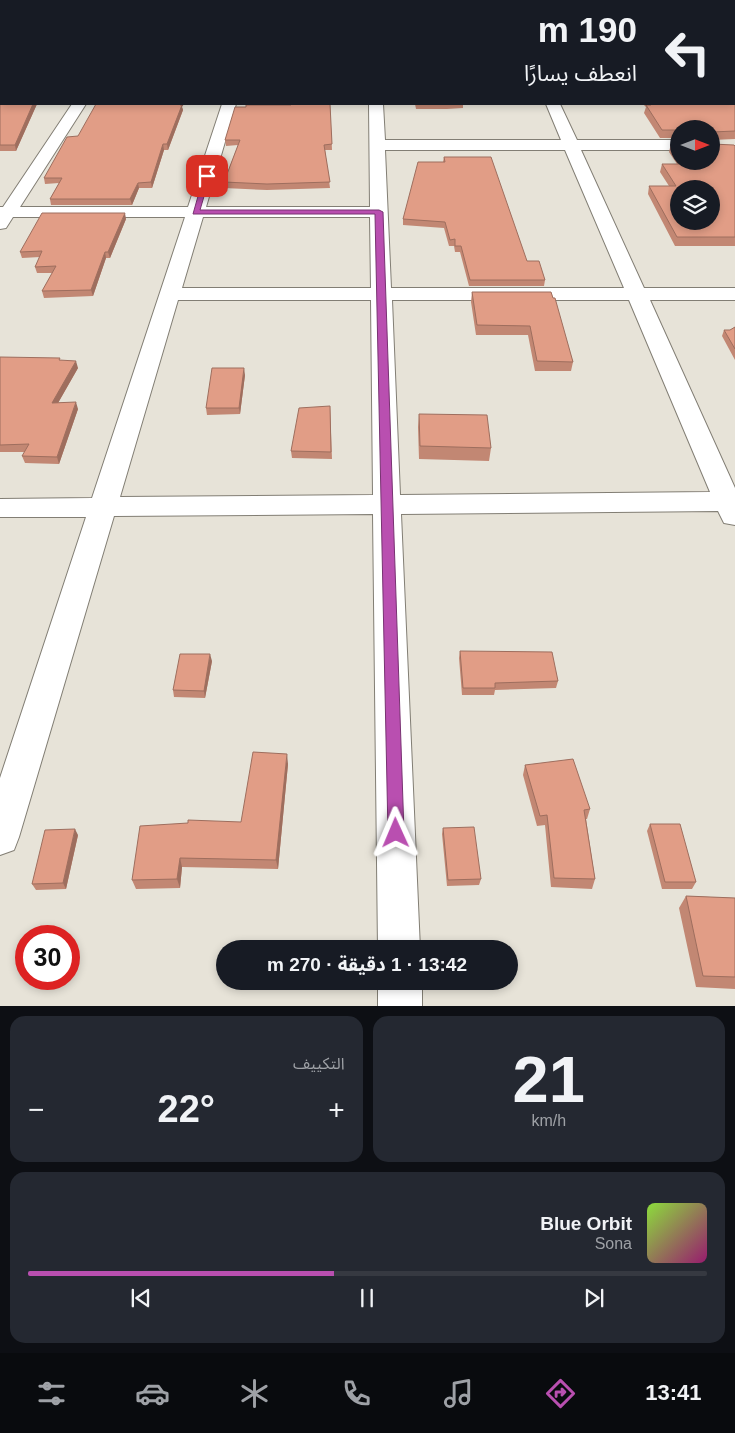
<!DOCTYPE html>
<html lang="ar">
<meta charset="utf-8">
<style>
:root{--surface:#171b24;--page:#242831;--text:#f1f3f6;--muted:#9ea1a6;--line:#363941;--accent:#b94fb0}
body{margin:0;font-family:Helvetica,"Noto Sans Arabic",sans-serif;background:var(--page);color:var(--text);direction:rtl;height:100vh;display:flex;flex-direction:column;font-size:19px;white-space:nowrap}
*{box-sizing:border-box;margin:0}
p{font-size:16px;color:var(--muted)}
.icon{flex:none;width:28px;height:28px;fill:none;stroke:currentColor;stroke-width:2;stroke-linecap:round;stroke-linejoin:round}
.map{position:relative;height:1006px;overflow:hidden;direction:ltr}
.sheet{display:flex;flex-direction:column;gap:10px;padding:10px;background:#0d0f14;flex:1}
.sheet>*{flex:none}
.guide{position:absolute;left:0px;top:0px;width:735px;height:105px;box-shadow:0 2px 8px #0003;direction:rtl;background:#171b24;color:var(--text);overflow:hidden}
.needle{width:32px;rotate:90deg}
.fabs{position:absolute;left:670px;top:120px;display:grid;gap:10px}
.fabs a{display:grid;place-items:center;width:50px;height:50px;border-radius:50%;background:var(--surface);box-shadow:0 2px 8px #0003;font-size:25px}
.speed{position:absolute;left:15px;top:925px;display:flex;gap:10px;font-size:25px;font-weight:700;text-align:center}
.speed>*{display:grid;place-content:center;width:65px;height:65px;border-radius:50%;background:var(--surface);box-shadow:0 2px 8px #0003;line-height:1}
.speed .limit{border:8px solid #d22;background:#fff;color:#111}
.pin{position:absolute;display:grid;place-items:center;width:42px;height:42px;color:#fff;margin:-21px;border-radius:10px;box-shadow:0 2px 8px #0006}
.me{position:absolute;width:55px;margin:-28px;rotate:359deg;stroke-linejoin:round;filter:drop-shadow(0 0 4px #0008)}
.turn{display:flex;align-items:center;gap:18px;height:105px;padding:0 15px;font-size:22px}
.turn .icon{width:65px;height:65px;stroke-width:2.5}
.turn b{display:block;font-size:35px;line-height:42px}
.big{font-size:38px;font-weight:700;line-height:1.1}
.sheet .tile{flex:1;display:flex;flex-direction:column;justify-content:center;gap:8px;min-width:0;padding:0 18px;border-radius:15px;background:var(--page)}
.sheet .dial{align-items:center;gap:0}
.dial b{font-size:65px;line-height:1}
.song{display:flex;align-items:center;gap:15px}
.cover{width:60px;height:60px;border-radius:8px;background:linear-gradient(135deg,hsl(90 70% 55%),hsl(320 70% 35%))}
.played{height:5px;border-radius:2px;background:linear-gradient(90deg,var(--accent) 45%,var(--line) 45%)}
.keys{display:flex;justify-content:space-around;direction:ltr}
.heat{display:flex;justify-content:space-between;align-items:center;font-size:28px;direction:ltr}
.sheet .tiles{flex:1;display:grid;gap:10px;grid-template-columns:1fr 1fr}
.tile:last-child{grid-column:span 2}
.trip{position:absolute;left:216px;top:940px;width:302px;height:50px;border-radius:25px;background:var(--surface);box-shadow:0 2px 8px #0003;font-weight:700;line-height:50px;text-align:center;direction:rtl}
.tabs{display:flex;height:80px;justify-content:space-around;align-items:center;background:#090b0e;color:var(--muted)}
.tabs .icon{width:35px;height:35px}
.tabs .on{color:var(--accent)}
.tabs b{font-size:22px;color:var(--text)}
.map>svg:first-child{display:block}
</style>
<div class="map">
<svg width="735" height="1006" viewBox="0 0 735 1006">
<rect width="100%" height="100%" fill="#e7e3d8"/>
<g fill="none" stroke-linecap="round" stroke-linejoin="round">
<g stroke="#827e74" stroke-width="2">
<path id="minor" d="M501 0H511V1H501Z
M72 104H86L20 207H188L222 104H236L206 207H370L369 104H383L385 140H561L546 104H560L577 140H679V150H581L644 288H735V300H650L735 488V525L724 523 718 511 401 514 420 949H378L373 514 114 516 19 837 14 850 0 855V778L86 517H0V499L92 498 185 217H13L6 228 0 229V207H3ZM385 150H565L624 288H391ZM203 217H370L371 288H182ZM178 300H371L373 495 120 497ZM392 300H629L710 492 400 495Z
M378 981H422V1006H378Z"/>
</g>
<use href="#minor" fill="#fff" fill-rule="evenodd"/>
</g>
<path fill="#c28773" d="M571 0H735V51L734 50 735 54V97L734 96V97V1H572Z
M0 93 37 104 16 151H0Z
M735 102V139L712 140V144L735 146V246H675L648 194 649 186H669L660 172 662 164H677L669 152 671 144H679V161H711L679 129V138H660L644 113 646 107 643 104H734Z
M330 104 332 150H325L330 188 267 190 224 188V182L238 145 226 146 225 140 291 105Z
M415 104H463V108L447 109H416Z
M182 107 183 110 168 150H164L152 188H139L132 205H51L50 199 59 183 45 184 44 178 78 136Z
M444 157 527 261 545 280 544 286H469L460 252H455L454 246H449L444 228 403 225V219L443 162Z
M126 219 110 258H106L93 296 44 298 42 291 53 273H37L35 267 40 257 22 258 20 252Z
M472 292H551L573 362 571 371H535L528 335H476L471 302Z
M735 327V360L722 336 724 330H730Z
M0 357 60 360 78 368 58 403 78 409 59 464 25 463 22 456 25 452H0Z
M245 375 240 414 207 415 206 408Z
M330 406 332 459 292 458 291 451Z
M419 414 491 448 489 461 419 459 418 427Z
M460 651 558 681 556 688 495 690 494 695H462L459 658Z
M212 661 205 698 174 697 173 690Z
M288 764 278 869 182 867 180 888 136 889 132 880 241 822Z
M525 765 590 809 587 819H586L595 879 592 889 551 887 545 825 537 826 523 775Z
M650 824 696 882 692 889H662L647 831Z
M443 828 481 879 479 885 447 886 442 834Z
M78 835 66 889 36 890 32 884Z
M686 896 735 898V989L696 987 679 908Z"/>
<path fill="#9e6e5e" d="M33 104H37L16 151 15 145Z
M181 104H184L182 107 183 110 168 150 167 144Z
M163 144 164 150 152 188 151 182Z
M138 183 139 188 132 205 130 199Z
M125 213 126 219 110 258 108 252Z
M105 252 106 258 93 296 91 290Z
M76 361 78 368 54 410 52 403Z
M244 368 245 375 240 414 239 408Z
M76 402 78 409 59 464 57 457Z
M210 654 212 661 205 698 204 691Z
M287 754 288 764 278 869 276 860Z
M75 829 78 835 66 889 63 883Z
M180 858 182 867 180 888 177 879Z"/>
<path fill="#e19d86" stroke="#9e6e5e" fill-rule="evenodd" d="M0 0H462L463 1H1V29L0 28Z
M576 0H735V44L734 46V1H577Z
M1 49V87V83H0V50Z
M734 49 735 54V92L734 95Z
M1 92V104H33L15 145H0V93Z
M734 102H735V131L712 132V144L734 145 735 146V237H677L649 186H676L662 164H684L682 161H711V129H679V130H662L646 105H651L650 104H734ZM679 189H711V221H679Z
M96 104H181L180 105H182L167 144H163L151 182 138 183 130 199H50L62 178H44L67 137 78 136Z
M292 104H330L332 144 324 145 330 182 267 184 224 182 240 140H225L235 107H246V105H291Z
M671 144H679V156Z
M444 157H491L527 261H539L545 280H470L461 246H455V239L450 240 445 222 403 219 418 162H445Z
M42 213H125L108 252H105L91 290 42 291 56 266 35 267 42 251 20 252Z
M472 292H551L553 298H555L573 362 537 361 530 326 477 325Z
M735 327V349L724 330H730Z
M0 357 60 358 59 360 76 361 52 403 76 402 57 457 22 456 29 444 0 445Z
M212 368H244L239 408H206Z
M330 406 331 452 291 451 299 408Z
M419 414 487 415 491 448 420 446Z
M460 651 552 652 558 681 495 683V688H463Z
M180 654H210L204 691 173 690Z
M253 752 287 754 276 860 180 858 177 879 132 880 140 826 188 823V820L241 822Z
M573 759 590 809 584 810 595 879 554 878 547 815 540 816 525 765Z
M650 824H680L696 882H665Z
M474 827 481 879 448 880 443 828Z
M75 829 63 883 32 884 45 830Z
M686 896 735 898V977L703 976Z"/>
<path fill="#b94fb0" stroke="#783372" d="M204 175 210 176 200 210H379L383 212 404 833 401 838 396 841 390 838 388 833 375 214H193Z"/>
</svg>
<div class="fabs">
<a><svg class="needle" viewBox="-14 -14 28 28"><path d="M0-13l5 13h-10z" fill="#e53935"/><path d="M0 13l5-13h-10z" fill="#9ea1a6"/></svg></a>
<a><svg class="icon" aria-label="layers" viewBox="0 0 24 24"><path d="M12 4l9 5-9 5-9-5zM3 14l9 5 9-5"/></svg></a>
</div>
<div class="speed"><div class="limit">30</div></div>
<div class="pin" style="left:207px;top:176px;background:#d93025"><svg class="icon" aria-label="arrive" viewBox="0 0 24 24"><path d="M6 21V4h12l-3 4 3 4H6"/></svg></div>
<svg class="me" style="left:396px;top:833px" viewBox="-20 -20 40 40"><path d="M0-17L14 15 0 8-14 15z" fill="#b94fb0" stroke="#fff" stroke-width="4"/></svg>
<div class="trip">13:42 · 1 دقيقة · 270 m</div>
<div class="guide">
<div class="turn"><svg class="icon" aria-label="left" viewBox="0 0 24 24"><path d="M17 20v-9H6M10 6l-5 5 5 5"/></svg><div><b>190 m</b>انعطف يسارًا</div></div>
</div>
</div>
<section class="sheet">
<div class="tiles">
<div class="tile dial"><b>21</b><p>km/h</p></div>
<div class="tile"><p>التكييف</p>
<div class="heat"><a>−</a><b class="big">22°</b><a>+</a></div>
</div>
<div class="tile">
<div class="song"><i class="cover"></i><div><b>Blue Orbit</b><p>Sona</p></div></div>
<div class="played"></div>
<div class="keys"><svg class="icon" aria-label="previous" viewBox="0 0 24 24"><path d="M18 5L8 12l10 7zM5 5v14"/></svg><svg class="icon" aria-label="pause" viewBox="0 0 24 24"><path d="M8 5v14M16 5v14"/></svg><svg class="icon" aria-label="next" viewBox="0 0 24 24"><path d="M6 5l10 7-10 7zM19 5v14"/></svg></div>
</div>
</div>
</section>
<nav class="tabs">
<b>13:41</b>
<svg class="icon on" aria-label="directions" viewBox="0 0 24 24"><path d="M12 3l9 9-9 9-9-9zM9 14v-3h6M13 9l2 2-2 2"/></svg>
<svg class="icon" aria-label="music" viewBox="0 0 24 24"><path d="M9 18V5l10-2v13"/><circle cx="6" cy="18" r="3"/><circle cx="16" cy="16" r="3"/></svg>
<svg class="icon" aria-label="phone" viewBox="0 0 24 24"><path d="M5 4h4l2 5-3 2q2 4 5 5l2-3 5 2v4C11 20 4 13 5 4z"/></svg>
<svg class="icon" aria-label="climate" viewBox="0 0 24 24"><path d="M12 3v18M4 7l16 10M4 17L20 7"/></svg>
<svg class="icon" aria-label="car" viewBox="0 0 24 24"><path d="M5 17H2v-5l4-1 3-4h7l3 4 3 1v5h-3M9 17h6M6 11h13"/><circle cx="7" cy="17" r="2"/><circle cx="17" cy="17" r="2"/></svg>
<svg class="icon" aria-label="filters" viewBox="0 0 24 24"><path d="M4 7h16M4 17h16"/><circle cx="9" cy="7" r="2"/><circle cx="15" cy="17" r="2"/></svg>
</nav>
